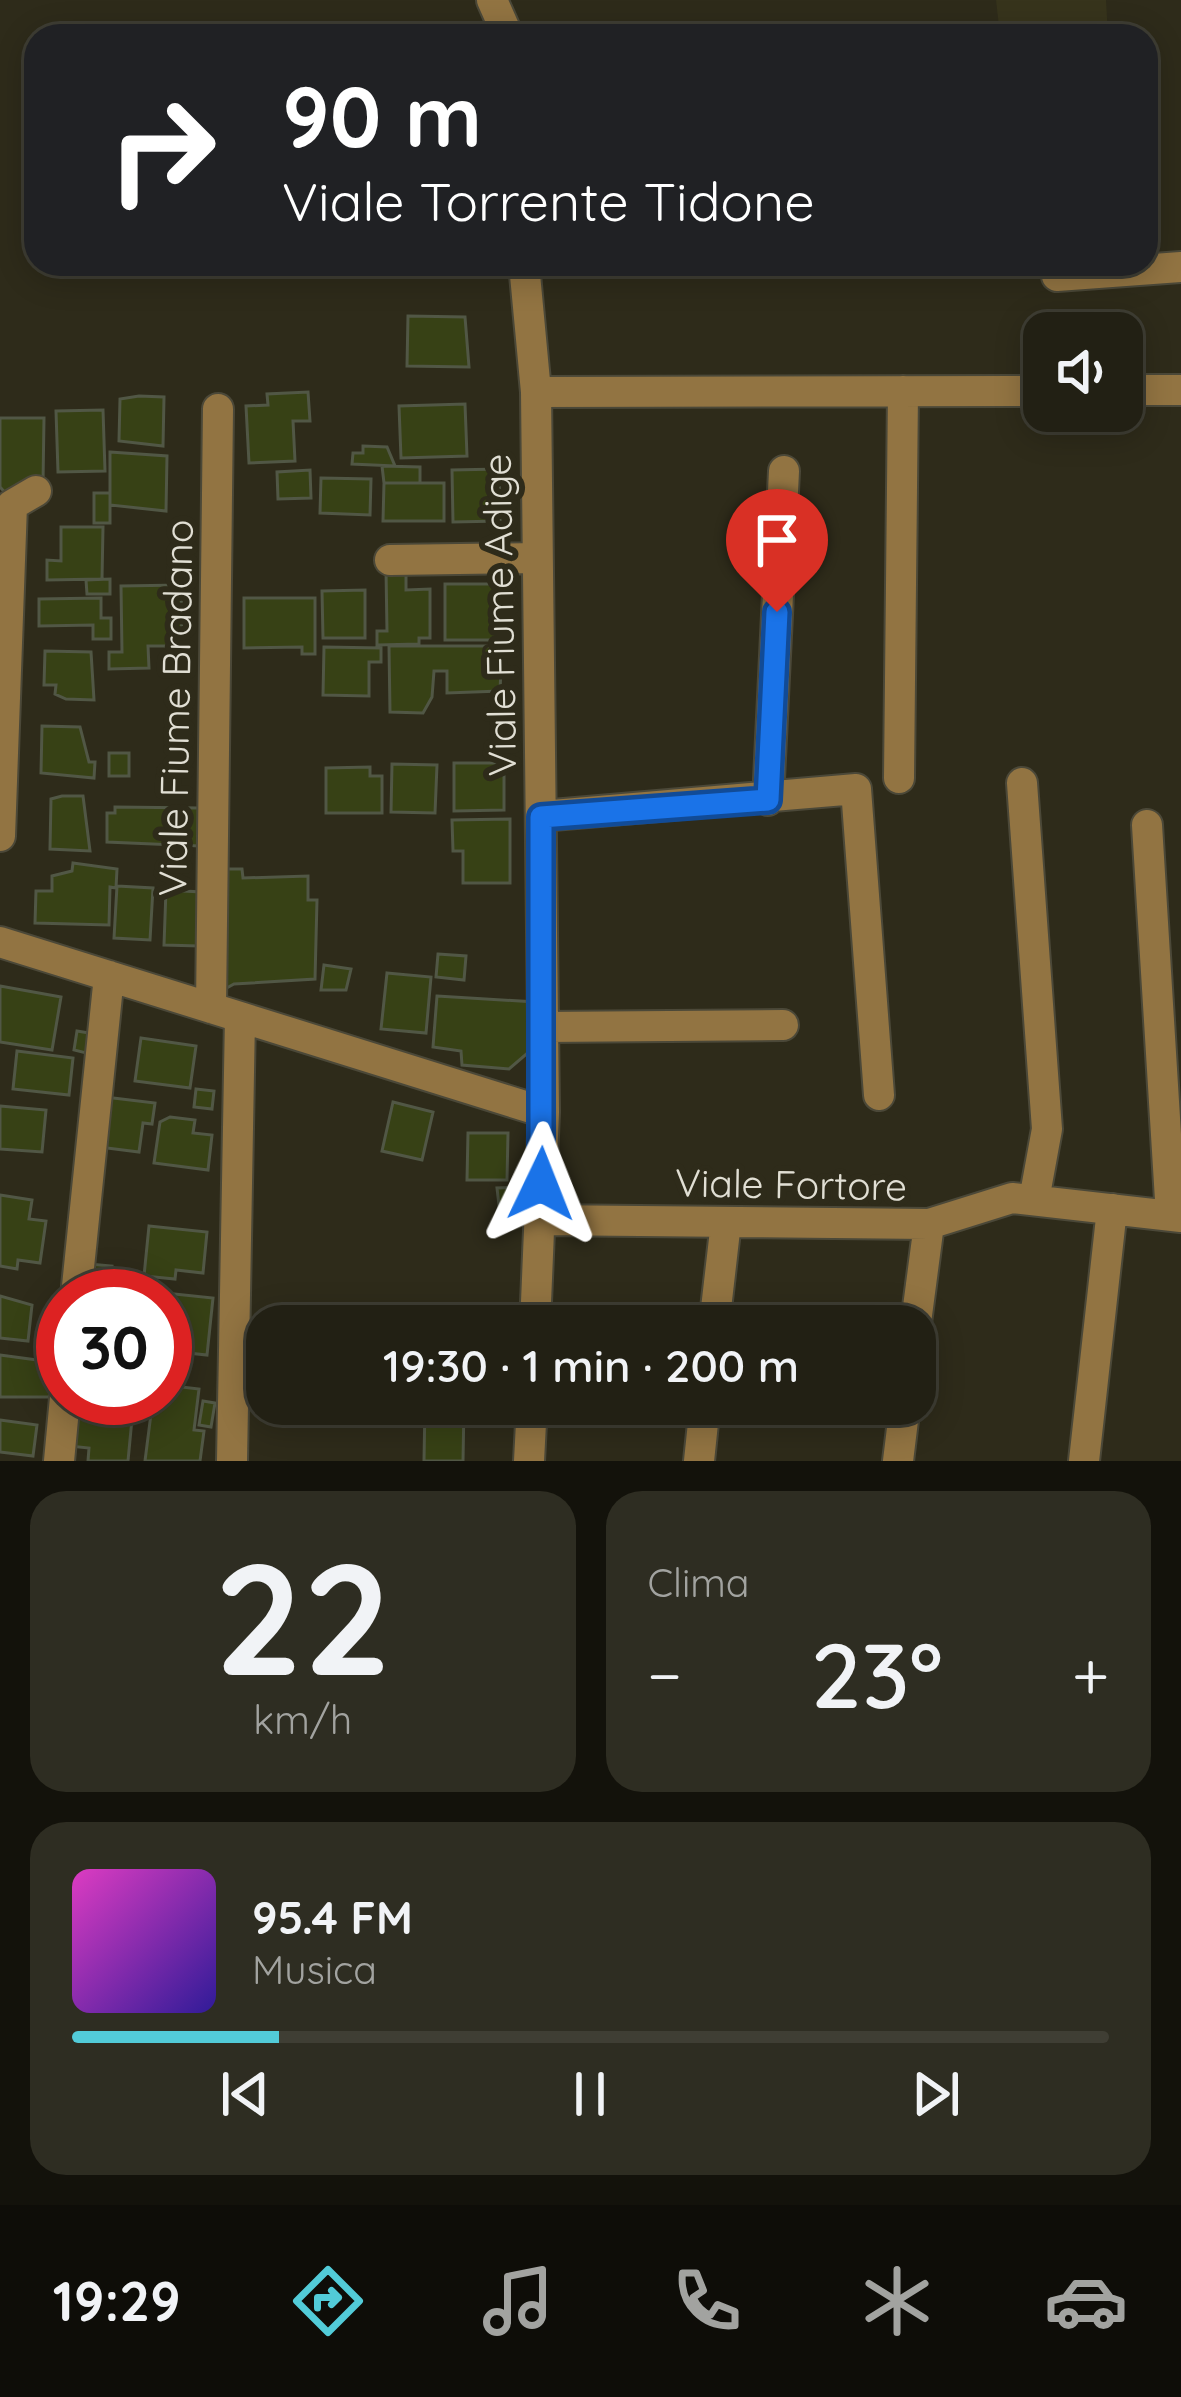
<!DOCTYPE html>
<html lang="it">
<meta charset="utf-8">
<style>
:root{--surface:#222014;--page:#2e2d22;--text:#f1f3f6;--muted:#a2a3a0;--line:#3f3e34;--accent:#52cbd8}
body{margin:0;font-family:Quicksand,sans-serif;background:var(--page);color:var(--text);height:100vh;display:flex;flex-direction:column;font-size:45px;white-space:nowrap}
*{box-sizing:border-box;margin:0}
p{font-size:39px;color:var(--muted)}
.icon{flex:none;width:66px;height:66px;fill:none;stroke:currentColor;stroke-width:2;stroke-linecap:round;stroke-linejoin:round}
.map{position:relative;height:1461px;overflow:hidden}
.drawer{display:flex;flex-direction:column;gap:30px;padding:30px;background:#13120b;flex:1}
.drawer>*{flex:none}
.banner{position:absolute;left:24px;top:24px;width:1134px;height:252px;border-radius:36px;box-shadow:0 6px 30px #0003,0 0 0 3px var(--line);background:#202124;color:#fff;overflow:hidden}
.controls{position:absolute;left:1023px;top:312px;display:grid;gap:24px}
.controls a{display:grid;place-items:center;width:120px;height:120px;border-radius:24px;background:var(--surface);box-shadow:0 6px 30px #0003,0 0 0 3px var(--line);font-size:60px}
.speed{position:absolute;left:36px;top:1269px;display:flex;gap:24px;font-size:60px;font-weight:700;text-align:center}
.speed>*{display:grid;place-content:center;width:156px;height:156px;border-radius:50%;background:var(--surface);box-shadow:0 6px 30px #0003,0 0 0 3px var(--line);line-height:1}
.speed .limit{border:18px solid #d22;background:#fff;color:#111}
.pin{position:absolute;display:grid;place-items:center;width:102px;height:102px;color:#fff;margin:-123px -51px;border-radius:50% 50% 50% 0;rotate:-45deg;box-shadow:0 0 12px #0007}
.pin .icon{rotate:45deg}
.me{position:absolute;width:132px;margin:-66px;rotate:2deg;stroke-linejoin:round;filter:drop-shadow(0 0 9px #0008)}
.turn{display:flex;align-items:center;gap:42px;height:252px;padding:0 60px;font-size:54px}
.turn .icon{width:156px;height:156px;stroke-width:2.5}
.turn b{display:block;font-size:84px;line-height:102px}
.big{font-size:90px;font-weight:600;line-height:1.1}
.drawer .widget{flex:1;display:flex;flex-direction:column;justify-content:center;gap:18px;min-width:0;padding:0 42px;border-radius:36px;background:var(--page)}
.drawer .dial{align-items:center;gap:0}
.dial b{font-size:156px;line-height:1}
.song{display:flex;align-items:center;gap:36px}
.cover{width:144px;height:144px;border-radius:18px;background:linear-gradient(135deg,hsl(310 70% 55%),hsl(250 70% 35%))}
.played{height:12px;border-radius:6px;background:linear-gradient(90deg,var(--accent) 20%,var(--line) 20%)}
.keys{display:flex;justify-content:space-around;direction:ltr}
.heat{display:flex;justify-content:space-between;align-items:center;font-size:66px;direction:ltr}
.drawer .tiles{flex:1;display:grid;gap:30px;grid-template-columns:1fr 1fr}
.widget:last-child{grid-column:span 2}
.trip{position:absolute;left:246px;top:1305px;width:690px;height:120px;border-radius:36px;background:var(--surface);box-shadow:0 6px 30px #0003,0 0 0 3px var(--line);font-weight:600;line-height:120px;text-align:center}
.dock{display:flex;height:192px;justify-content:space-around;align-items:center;background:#0e0d08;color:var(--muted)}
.dock .icon{width:84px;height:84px}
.dock .on{color:var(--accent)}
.dock b{font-size:54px;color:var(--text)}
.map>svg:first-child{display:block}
</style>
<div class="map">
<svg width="1181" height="1461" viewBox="0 0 1181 1461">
<rect width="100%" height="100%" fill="#2e2b1a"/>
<path fill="#37341c" d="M996 0H1106L1108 36H1000Z"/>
<path fill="#374115" stroke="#515745" stroke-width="3" d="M408 316 465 317 469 367 407 366Z
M308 392 310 421H293L295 461 249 463 246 406 268 405 267 394Z
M139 396 164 397 163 446 119 441 120 399Z
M465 404 467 456 401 458 399 406Z
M103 410 105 471 58 472 56 411Z
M0 418H44L43 483 10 498 0 487Z
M363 446 387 447 395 466 352 464 353 453H363Z
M110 452 167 456 166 511 110 505Z
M382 466 420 467V483H384Z
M499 469 500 521 453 522 452 470Z
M310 470 311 498 278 499 277 472Z
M321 478 371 479 370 515 320 513Z
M384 483H444V521H383Z
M94 493H110V523H94Z
M61 527H103L102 579 47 580V560L61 561Z
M406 569V590L430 589V638H419V644L377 645V631H387L386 570Z
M110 579V594H87L86 580Z
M445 584H513V640H445Z
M181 585 182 646H148L149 668 109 669V652H122L121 586Z
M365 590V638H323L322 591Z
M101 598V618H111V639H93V625L39 626V599Z
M244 598H315V654H302V647L244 648Z
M389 646H502L500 691 447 693V671H434L432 697 423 713 390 712Z
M324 647 381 648V662H369V696L323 695Z
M45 651 91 652 94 700 66 699 55 694 56 685H44Z
M42 726 80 727 89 762H95L94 778 41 773Z
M109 753H129V776H109Z
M454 763H504V810L454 811Z
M392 764 437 765 435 813 391 812Z
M370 767V776H382V813H326V768Z
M62 796H83L90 851 50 849 51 799Z
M115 807 200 808 199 846 107 842V813H115Z
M510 819V883H463V851H453L452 820Z
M73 863 117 869 116 888 110 887 109 925 35 923 36 891H52V876L72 871Z
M225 869H242L243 878 308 876V900H317L315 979 234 984 223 990Z
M117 886 153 888 150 940 114 938Z
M166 890 201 892 199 946 164 945Z
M438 954 466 956 464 980 436 977Z
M324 965 351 969 346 990H321Z
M387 973 431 977 426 1033 381 1029Z
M0 986 61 997 52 1050 0 1042Z
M437 996 535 1002 530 1051 509 1069 462 1065 461 1051 433 1047Z
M77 1031 89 1033 86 1053 74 1050Z
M141 1038 196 1046 190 1088 135 1081Z
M17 1051 73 1058 69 1095 13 1089Z
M196 1089 214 1091 212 1109 194 1107Z
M105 1097 155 1103 152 1124 143 1123 139 1152 99 1147Z
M393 1102 433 1112 422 1160 382 1151Z
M0 1106 46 1110 42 1152 0 1149Z
M170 1117 195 1120 193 1133 212 1135 208 1170 154 1163 160 1122Z
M468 1133H508L507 1180H467Z
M524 1187 520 1223H501L497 1188Z
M0 1195 32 1200 29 1219 46 1221 40 1263 18 1260 17 1269 0 1266Z
M149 1226 207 1232 203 1273 176 1270 175 1279 144 1276Z
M89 1264 112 1266 110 1284 87 1282Z
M165 1293 213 1298 207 1355 169 1351 167 1373Z
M0 1296 32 1305 28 1341 0 1338Z
M0 1355 52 1362 53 1356 63 1357 57 1397H0Z
M165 1385 199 1389 194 1430 204 1431 200 1461H145L153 1398H165Z
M93 1398H134L128 1461H88L89 1448 69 1446 72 1413 91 1415Z
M203 1401 215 1403 211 1427 199 1425Z
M425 1404H464L463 1461H424Z
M0 1420 37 1425 33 1456 0 1452Z"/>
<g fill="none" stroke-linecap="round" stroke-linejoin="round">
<g stroke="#4b4838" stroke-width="34">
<path id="minor" d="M492 0 508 36
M524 264 536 392 544 1112 535 1326
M1057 276 1181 267
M1122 390H1181
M536 392 1044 391
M390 560 537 558
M899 778 903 391
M1022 783 1047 1129 1034 1200
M768 800 784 471
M541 816 856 789 879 1095
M1147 825 1171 1216
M0 836 12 505 36 491
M0 942 544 1112
M211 1008 218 409
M543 1027 783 1025
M540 1220 929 1224 1012 1198 1181 1217
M76 1296 109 976
M714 1326 726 1222
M915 1330 929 1224
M59 1461 65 1398
M232 1461 240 1017
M529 1461 532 1404
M699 1461 705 1404
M898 1461 905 1404
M1084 1461 1112 1209"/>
</g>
<use href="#minor" stroke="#927442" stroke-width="30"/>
</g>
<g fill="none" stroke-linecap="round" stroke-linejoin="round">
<g stroke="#114b97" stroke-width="30">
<path id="route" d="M541 1184V817L768 800 777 612"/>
</g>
<use href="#route" stroke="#1a73e8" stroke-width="21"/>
</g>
<g text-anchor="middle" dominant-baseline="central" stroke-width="12" stroke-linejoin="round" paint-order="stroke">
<g font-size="39" fill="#e1dfd4" stroke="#2e2b1a">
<text transform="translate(499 615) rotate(-91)">Viale Fiume Adige</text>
<text transform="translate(175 708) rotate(-89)">Viale Fiume Bradano</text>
<text transform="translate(791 1184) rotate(1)">Viale Fortore</text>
</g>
</g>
</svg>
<div class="controls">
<a><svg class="icon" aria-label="sound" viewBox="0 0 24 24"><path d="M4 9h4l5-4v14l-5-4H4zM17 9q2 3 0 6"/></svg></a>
</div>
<div class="speed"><div class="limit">30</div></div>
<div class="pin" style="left:777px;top:612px;background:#d93025"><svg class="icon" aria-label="arrive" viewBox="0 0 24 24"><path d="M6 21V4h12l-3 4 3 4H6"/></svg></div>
<svg class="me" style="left:541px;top:1184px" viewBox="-20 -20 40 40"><path d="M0-17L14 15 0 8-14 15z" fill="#1a73e8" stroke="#fff" stroke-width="4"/></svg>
<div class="trip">19:30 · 1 min · 200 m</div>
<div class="banner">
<div class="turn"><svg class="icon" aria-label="right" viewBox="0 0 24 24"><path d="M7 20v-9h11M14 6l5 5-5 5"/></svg><div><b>90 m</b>Viale Torrente Tidone</div></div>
</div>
</div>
<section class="drawer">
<div class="tiles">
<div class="widget dial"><b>22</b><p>km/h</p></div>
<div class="widget"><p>Clima</p>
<div class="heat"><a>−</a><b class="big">23°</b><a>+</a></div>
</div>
<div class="widget">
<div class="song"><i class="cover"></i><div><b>95.4 FM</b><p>Musica</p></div></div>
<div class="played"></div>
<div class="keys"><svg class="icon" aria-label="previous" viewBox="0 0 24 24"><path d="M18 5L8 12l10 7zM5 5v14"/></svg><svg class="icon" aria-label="pause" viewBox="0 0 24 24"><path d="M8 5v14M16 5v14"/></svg><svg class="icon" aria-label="next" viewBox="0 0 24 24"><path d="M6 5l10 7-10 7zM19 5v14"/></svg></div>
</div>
</div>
</section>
<nav class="dock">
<b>19:29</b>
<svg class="icon on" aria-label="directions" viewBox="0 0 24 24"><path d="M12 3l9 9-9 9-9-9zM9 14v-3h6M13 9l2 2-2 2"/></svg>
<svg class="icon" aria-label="music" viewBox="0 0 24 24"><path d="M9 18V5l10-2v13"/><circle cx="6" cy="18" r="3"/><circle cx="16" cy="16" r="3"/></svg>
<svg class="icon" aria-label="phone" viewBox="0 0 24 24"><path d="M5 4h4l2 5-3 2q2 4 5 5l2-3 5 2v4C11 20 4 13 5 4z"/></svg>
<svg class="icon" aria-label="climate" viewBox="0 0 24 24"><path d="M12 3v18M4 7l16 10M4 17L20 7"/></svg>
<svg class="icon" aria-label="car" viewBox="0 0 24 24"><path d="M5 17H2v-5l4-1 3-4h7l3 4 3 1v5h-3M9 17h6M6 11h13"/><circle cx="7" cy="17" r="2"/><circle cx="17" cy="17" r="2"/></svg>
</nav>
